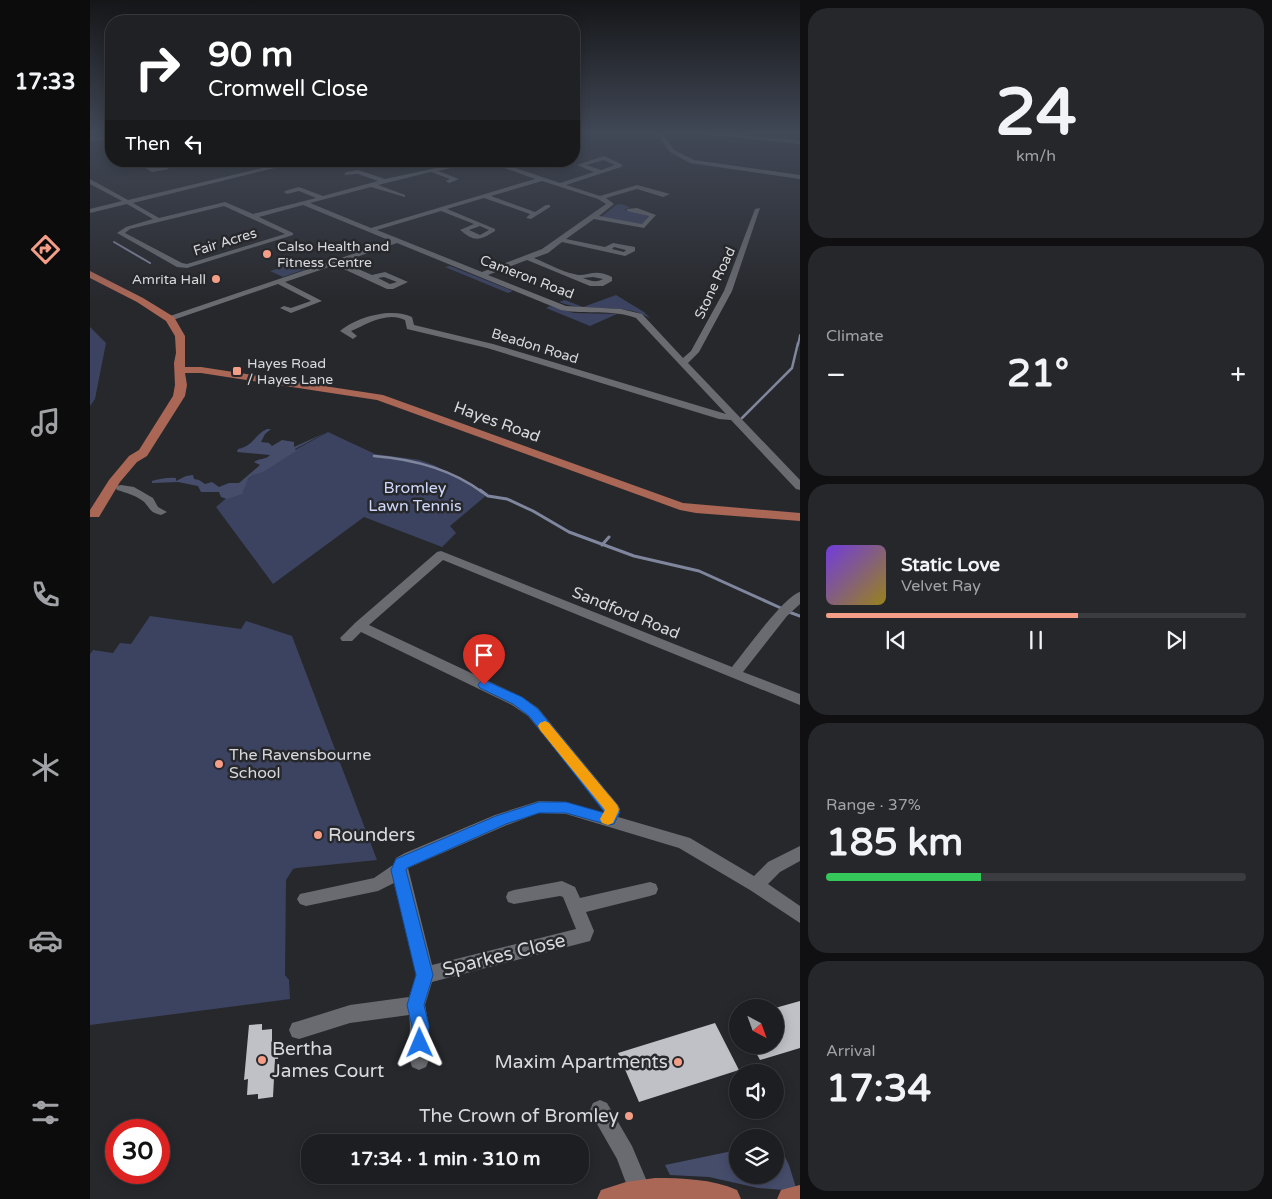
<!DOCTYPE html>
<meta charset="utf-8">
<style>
:root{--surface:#1d1e21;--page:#25272a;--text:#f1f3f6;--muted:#a0a2a5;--line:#3b3c3f;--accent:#f49e87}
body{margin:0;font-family:"Varela Round",sans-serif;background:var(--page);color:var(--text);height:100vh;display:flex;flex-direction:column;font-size:19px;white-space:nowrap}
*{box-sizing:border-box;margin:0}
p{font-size:16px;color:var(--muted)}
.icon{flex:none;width:28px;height:28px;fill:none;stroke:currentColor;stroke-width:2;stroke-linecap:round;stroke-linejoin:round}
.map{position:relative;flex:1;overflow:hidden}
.sheet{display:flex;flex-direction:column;gap:8px;padding:8px;background:#101012;width:472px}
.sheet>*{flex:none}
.banner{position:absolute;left:15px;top:15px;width:475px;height:152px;border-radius:20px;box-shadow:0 2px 12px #0003,0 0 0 1px var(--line);background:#202124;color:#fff;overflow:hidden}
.needle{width:32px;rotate:139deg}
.controls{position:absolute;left:639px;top:999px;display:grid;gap:10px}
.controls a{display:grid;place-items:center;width:55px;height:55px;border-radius:50%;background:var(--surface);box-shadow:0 2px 12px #0003,0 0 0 1px var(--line);font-size:25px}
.speed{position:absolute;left:15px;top:1119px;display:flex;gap:10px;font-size:25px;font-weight:700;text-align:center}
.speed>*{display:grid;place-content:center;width:65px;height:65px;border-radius:50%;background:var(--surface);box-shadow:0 2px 12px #0003,0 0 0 1px var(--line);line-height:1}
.speed .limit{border:8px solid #d22;background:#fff;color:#111}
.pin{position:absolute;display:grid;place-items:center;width:42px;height:42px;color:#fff;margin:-51px -21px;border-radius:50% 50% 50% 0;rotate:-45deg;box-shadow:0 0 5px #0007}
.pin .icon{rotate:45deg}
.me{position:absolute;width:55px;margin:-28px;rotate:359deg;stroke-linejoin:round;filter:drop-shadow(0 0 4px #0008)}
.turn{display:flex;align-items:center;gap:18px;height:105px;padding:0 20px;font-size:22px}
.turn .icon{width:65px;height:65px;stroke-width:2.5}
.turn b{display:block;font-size:35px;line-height:42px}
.then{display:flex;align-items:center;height:48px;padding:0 20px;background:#0003;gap:10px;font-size:19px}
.big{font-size:38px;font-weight:700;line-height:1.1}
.sheet .card{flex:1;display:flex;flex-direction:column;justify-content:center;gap:8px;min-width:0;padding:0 18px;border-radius:20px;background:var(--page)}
.sheet .dial{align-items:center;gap:0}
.dial b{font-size:65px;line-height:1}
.song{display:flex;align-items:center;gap:15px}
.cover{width:60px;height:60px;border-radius:8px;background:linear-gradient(135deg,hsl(260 70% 55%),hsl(50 70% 35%))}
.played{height:5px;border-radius:2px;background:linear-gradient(90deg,var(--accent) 60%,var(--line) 60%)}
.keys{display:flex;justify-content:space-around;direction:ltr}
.heat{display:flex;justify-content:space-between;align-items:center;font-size:28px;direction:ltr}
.charge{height:8px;border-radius:4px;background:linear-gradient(90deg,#34c759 37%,var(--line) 0)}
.trip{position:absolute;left:211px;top:1134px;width:288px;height:50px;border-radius:20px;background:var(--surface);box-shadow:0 2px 12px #0003,0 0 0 1px var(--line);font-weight:700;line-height:50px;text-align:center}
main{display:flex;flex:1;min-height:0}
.tabs{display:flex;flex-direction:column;width:90px;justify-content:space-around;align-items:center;background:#0c0c0d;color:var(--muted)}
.tabs .icon{width:35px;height:35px}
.tabs .on{color:var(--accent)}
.tabs b{font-size:22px;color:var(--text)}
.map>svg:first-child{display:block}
</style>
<main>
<nav class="tabs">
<b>17:33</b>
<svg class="icon on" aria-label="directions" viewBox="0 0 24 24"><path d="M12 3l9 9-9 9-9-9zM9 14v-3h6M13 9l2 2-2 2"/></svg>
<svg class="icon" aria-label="music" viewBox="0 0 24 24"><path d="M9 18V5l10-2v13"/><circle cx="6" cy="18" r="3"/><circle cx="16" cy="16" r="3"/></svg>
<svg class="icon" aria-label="phone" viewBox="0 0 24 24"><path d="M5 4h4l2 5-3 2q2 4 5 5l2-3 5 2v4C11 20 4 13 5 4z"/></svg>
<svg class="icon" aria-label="climate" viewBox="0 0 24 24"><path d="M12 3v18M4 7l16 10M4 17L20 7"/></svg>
<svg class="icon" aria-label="car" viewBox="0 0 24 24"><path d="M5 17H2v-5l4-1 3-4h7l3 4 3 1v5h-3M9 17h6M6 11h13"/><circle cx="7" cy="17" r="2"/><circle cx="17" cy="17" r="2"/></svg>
<svg class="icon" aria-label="filters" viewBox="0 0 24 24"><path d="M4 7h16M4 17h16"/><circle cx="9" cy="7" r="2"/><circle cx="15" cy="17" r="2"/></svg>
</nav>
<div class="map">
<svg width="710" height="1199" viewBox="0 0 710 1199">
<rect width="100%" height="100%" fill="#27282c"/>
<path fill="#3c4360" d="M531 204 540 207 534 210 559 215 552 224 511 217 526 205Z
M218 259 230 264 193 277 180 271Z
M360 266 423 291 418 293 355 267Z
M526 295 554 312 560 318C531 301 499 314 469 302L475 300 493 307Z
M460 306 484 313 527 314 500 326 456 308Z
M0 327 16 343 5 399 0 406Z
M238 432 285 454 330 460 346 466 398 494 360 526 366 533 352 547 274 517 183 584 126 507 170 469Z
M60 616 151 629 156 621 202 636 287 860 207 868 203 869 196 880 195 975 199 980 200 999 0 1025V654L3 650 23 653 30 643 41 644Z"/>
<path fill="#464d6b" d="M177 429H181L175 434 171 442 179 443 182 446 192 440 204 442V447L235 433 205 449 206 451 173 472 163 475 158 479 152 494 137 499 131 497 129 492H111L108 486 88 482 62 483V481C69 479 79 477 86 478V481L96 476 103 475 104 479 109 480 115 484 122 482 129 487 139 483H149L170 465 164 462C169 458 176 460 180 455L147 452 148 449C164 446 164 435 177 429Z
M687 1141 699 1165 707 1191 668 1188 619 1177 580 1175 575 1165 647 1150 648 1175H685V1142Z"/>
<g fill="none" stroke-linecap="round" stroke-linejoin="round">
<path stroke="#80869d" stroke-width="2" d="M24 242 60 263
M708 345 710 335"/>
<path stroke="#80869d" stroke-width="2.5" d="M652 418 702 368 708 343
M284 456C322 459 361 469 392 492"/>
<path stroke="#80869d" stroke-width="3" d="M390 490 398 496 417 499 443 511 479 532 544 556 609 571 693 609
M512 545 519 537
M699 612 710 616"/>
</g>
<path fill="#c0c1c7" d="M710 1001V1048L670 1060 662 1045H685V1008Z
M625 1023 649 1070 549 1102 528 1053Z
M172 1024V1030L182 1029V1044L189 1043 188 1059H185L183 1097 168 1099V1094L157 1095 158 1079 154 1080 159 1025Z"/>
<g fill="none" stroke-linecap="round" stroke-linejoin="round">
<path fill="#696b70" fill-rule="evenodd" d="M484 134H492L484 137Z
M567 134H573L584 150 604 160 710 175V179L600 163 580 152Z
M612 134H638L710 140V144Z
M21 136V140L0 141V137Z
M514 156 533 165 531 167 476 185 510 196 547 185 580 194 573 197 547 189 516 198 524 204 509 216 552 224 559 216 537 211V209L547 208 566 215 554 228 504 219 476 239 515 247 523 243 545 247V251L535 256 472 242 458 253 444 258C457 263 470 271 484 274 496 278 504 267 522 277V281L513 286H500L437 260 398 275 476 306 531 309 552 314 593 358 601 351 634 291 665 209 670 208 642 291 609 352 598 363 710 480V490L706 489 641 420 629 419 397 348 317 329 315 320C297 311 277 324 261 331L267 336 263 339 250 331C266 317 302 307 322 317L324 325 403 344 636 414 546 318C522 309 496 315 471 310L307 243 252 262 282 275 295 272 318 282 303 289H297L245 265 195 282 232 301 201 313 190 308 194 306 201 308 221 301 188 284 80 321H77V317L301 241 213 205 169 217 203 233V235L97 268 87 267 27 233 36 227 63 219 37 204 0 213V209L32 201 0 184V179L38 200 202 161H213L43 203 69 218 135 202 163 214 226 198 209 191 197 194 194 192 195 191 209 187 233 196 288 181 268 174 254 175 256 172 268 170 295 179 346 168 330 161C339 161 347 167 355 166 367 165 377 161 389 161L348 171 369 179 359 183 356 181 360 179 341 172 288 185 315 195V197L281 187 220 203 281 228 445 179 395 161H405L470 183 504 172 487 165ZM514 160 525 165 511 170 496 165ZM452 181 508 199 516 204 452 249 392 272 287 230 351 211 384 224 370 230C385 242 389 241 405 231V229L357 209 394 198 440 214 436 218 441 219 460 207V205H456L445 212 401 196ZM134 206 195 234 97 264 92 263 35 233 40 229ZM390 226 399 230 390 235 379 230ZM524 247 536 250 534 252 522 249ZM294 277 307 282 300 284 288 278ZM503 277 513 279C506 283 501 281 493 278Z
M53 161H62L79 169 62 172 56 168 61 165Z
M323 161 318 164 315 162 316 161Z
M31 485 44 487 63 498 68 507 77 512 71 515C58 512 61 508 53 501 45 495 37 493 27 490L26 488 27 486Z
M351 551 642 667C654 653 694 596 710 592V604L697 616 653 672 710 694V705L353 560 279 625 432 697 448 708 528 805 530 809 528 817 600 838 664 876 678 862 710 846V861L690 872 678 884 710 906V923L660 890 589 848 476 814 449 813 417 825 318 868 342 965 486 929 473 897 470 896 424 904 418 902 416 897 418 892 424 890 472 881 485 887 490 898 560 882 566 884 568 889 566 894 560 896 496 912 504 931 500 941 342 982 335 1005 339 1026V1060L336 1067 329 1070 322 1067C316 1051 322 1032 319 1015L260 1023 209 1039 202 1037 199 1030 202 1023 209 1021 260 1005 319 997 326 975 304 883 288 891 216 906 210 904 207 899 210 894 284 878 303 865 306 858 315 853 405 815 449 801 476 802 513 813 514 810 438 716 422 705 271 632 262 641H252L250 638 265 623 347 552Z
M510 1100 517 1103 542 1146 561 1191 558 1199H542L527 1159 503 1117 500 1110 503 1103Z"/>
<path fill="#ab6756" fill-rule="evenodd" d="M0 271 53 298 84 317 95 336V367H111L293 395 593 503 710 513V521L606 513 590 510 287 400 111 373H95L97 385 95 396 57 456 47 462 30 482 9 517H0V510L19 480 39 456 49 450 83 396 85 385 84 363 86 353 85 336 76 321 47 302 0 278Z
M565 1178C592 1178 622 1179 647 1190L651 1199H507L511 1190 536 1182Z
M710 1185V1199H687L691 1190Z"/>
</g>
<linearGradient id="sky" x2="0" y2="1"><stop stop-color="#151618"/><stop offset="0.44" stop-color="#414856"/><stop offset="1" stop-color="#414856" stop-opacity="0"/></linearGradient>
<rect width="710" height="302" fill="url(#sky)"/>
<path fill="#1a73e8" stroke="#114b97" d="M394 680 432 697 448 709 517 793 530 812 524 824 519 825 476 813H449L416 824 317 868 316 870 343 975 334 1005 339 1026 338 1043 336 1049 330 1052 323 1049 321 1043 322 1026 317 1005 326 975 301 870 306 859 406 816 449 802H476L515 813 439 716 423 704 390 688 388 685 390 682Z"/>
<path fill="#f59e0b" d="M455 721 459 723 527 805 529 810 523 823 518 825 512 823 510 819 515 810 450 730 448 726 450 723Z"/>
<g fill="#f49e87" stroke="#27282c" stroke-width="2">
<circle cx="177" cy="254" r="5"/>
<circle cx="126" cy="279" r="5"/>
<rect x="142" y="366" width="10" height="10" rx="2.5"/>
<circle cx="129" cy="764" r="5"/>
<circle cx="228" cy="835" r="5"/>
<circle cx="172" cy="1060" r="5"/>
<circle cx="588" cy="1062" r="5"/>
<circle cx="539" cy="1116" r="5"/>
</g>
<g text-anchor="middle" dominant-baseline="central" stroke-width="5" stroke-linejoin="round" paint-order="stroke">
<g font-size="14" fill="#d8d9dc" stroke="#27282c">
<text transform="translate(135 242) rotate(-17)">Fair Acres</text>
<text transform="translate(437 277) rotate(21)">Cameron Road</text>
<text transform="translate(625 283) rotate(-65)">Stone Road</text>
<text transform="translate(445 346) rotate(17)">Beadon Road</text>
</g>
<g font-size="14" fill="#d8d9dc" stroke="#27282c" text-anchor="start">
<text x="187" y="246">Calso Health and<tspan x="187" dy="16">Fitness Centre</tspan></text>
<text x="116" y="279" text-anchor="end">Amrita Hall</text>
<text x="157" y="363">Hayes Road<tspan x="157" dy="16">/ Hayes Lane</tspan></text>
</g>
<g font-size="16" fill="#d8d9dc" stroke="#27282c">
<text transform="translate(407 422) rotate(20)">Hayes Road</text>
<text transform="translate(536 613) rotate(22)">Sandford Road</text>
</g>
<g font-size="16" fill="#cfd8fa" stroke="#27282c">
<text x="325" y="488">Bromley<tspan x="325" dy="18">Lawn Tennis</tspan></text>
</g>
<g font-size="16" fill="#d8d9dc" stroke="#27282c" text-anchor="start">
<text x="139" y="755">The Ravensbourne<tspan x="139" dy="18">School</tspan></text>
</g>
<g font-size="19" fill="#d8d9dc" stroke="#27282c" text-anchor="start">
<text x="238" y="835">Rounders</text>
<text x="182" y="1049">Bertha<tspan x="182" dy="22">James Court</tspan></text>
<text x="578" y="1062" text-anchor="end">Maxim Apartments</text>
<text x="529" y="1116" text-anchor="end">The Crown of Bromley</text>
</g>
<g font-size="19" fill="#d8d9dc" stroke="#27282c">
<text transform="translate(414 955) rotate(-14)">Sparkes Close</text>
</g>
</g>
</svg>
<div class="controls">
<a><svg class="needle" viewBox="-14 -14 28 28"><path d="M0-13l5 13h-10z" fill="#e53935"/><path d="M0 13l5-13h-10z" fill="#a0a2a5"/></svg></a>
<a><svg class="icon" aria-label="sound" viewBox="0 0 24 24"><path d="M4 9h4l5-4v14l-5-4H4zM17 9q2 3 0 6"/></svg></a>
<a><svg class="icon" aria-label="layers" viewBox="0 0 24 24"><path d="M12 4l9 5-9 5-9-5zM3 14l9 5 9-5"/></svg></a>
</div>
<div class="speed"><div class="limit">30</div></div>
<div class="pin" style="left:394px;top:685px;background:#d93025"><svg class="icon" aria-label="arrive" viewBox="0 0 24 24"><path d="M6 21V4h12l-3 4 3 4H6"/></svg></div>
<svg class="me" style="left:330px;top:1043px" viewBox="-20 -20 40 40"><path d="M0-17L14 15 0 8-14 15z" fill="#1a73e8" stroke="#fff" stroke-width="4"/></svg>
<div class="trip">17:34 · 1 min · 310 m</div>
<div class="banner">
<div class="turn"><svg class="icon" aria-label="right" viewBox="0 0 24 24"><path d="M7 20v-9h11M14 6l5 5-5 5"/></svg><div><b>90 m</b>Cromwell Close</div></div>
<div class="then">Then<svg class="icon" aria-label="left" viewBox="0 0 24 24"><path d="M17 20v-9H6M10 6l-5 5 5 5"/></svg></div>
</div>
</div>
<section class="sheet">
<div class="card dial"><b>24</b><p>km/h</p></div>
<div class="card"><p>Climate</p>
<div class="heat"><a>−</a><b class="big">21°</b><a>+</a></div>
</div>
<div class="card">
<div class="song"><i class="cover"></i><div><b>Static Love</b><p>Velvet Ray</p></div></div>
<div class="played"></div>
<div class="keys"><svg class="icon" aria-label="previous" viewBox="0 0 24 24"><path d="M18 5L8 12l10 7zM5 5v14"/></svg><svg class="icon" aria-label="pause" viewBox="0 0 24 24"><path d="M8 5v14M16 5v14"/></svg><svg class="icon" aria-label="next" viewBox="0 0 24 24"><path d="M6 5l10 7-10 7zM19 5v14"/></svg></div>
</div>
<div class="card"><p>Range · 37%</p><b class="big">185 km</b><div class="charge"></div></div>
<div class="card"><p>Arrival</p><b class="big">17:34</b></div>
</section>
</main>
